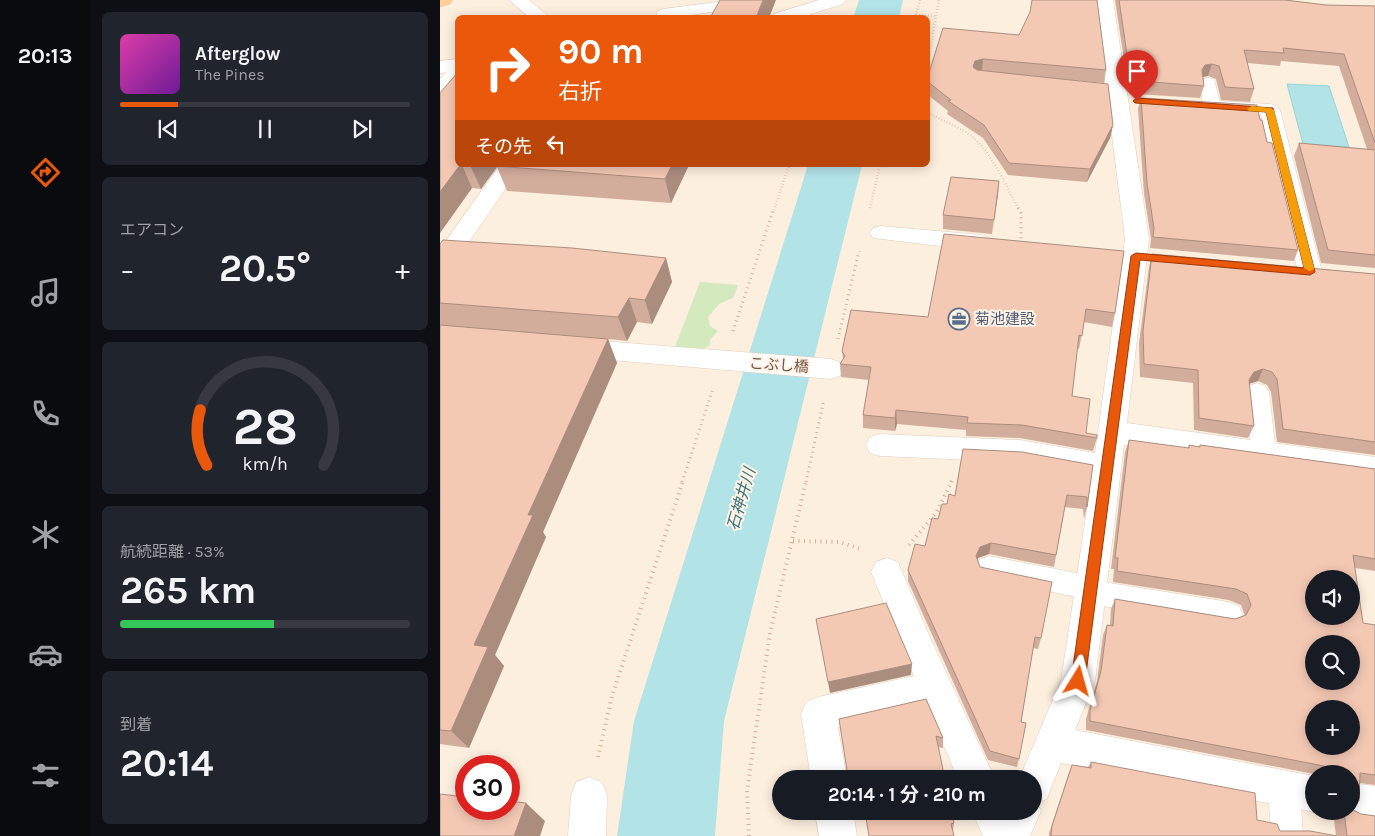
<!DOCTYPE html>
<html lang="ja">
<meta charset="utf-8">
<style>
:root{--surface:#171b24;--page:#20242c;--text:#f1f3f6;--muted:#9ea1a6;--line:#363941;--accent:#ea580c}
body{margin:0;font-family:Karla,"Noto Sans JP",sans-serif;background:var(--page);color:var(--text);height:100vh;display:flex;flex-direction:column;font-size:19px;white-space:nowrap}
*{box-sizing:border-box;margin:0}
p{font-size:16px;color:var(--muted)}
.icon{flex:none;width:28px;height:28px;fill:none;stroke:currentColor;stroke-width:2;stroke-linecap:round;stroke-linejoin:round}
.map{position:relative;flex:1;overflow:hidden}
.details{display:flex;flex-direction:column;gap:12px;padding:12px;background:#0d0f14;width:350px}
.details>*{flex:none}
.guide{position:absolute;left:15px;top:15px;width:475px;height:152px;border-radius:8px;box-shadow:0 2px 12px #0003;background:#ea580c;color:#fff;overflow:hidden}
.fabs{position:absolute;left:865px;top:570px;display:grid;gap:10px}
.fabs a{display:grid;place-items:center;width:55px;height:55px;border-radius:50%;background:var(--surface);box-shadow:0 2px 12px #0003;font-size:25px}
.speed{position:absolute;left:15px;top:755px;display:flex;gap:10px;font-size:25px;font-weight:700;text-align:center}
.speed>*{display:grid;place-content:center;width:65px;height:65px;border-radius:50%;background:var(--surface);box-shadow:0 2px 12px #0003;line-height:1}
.speed .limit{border:8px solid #d22;background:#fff;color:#111}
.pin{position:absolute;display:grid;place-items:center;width:42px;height:42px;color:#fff;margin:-51px -21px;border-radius:50% 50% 50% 0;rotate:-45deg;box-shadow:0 0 5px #0007}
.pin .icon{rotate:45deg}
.me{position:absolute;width:55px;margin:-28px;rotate:8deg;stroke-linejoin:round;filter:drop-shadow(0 0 4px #0008)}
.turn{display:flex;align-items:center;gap:18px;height:105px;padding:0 20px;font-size:22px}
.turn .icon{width:65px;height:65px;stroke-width:2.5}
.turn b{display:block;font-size:35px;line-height:42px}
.then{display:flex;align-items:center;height:48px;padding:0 20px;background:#0003;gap:10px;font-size:19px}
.big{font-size:38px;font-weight:700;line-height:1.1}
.details .tile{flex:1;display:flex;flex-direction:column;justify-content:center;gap:8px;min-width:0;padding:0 18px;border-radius:8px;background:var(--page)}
.details .dial{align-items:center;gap:0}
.dial svg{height:130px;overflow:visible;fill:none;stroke:var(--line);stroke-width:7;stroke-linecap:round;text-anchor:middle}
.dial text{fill:var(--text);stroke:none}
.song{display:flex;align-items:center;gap:15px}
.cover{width:60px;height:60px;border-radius:8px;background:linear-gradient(135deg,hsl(320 70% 55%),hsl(280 70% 35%))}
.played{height:5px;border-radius:2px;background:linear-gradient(90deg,var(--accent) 20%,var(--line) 20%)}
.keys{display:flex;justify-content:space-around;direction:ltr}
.heat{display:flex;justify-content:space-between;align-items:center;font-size:28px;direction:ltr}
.charge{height:8px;border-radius:4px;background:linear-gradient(90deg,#34c759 53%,var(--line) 0)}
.trip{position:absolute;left:332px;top:770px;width:270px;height:50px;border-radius:25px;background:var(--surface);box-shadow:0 2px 12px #0003;font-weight:700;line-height:50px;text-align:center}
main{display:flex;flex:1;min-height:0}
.menu{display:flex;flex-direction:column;width:90px;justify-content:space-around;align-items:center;background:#090b0e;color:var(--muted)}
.menu .icon{width:35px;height:35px}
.menu .selected{color:var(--accent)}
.menu b{font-size:22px;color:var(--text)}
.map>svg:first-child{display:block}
</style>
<main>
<nav class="menu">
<b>20:13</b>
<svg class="icon selected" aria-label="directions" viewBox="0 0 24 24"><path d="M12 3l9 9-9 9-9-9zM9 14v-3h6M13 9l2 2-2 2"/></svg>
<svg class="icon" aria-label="music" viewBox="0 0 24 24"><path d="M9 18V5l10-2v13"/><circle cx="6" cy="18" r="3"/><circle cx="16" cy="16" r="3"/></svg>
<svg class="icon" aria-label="phone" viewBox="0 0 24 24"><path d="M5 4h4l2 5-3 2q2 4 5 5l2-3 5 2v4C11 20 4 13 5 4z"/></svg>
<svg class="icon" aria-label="climate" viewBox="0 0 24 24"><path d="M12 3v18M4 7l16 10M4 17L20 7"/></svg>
<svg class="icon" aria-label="car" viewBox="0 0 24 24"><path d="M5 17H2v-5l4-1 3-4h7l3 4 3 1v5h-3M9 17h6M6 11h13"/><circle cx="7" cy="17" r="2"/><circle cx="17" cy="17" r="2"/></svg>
<svg class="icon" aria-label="filters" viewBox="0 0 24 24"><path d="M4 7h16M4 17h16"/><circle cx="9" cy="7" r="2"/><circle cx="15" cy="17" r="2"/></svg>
</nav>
<section class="details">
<div class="tile">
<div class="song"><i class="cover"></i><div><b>Afterglow</b><p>The Pines</p></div></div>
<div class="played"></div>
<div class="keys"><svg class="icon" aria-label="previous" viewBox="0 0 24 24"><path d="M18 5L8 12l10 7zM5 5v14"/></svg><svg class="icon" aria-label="pause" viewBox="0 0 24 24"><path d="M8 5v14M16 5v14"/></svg><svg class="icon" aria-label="next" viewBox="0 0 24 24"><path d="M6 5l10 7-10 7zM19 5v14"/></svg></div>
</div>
<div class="tile"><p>エアコン</p>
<div class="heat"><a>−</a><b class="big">20.5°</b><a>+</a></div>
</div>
<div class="tile dial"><svg viewBox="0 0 100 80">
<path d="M14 69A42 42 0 1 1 86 69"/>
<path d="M14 69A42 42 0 0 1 10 35" stroke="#ea580c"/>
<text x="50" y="56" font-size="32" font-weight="700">28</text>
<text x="50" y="72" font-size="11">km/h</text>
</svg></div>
<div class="tile"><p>航続距離 · 53%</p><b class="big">265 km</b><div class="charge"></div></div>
<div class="tile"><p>到着</p><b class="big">20:14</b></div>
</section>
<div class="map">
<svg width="935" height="836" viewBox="0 0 935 836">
<rect width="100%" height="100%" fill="#fdefde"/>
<path fill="#d2eabd" d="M260 282 298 285 293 298 279 304 268 317 270 326 278 331 270 340V345L263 349 235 347Z"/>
<path fill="#b2e3e7" stroke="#98d3d9" d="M847 84 889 86 909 147 863 144Z"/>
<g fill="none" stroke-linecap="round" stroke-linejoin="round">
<path fill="#b2e3e7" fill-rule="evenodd" d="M419 0H463L459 18H413Z
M368 165H422L284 721 275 836H177L194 721Z"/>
<g stroke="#e3ccbd" stroke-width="1">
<path id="lane" d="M292 0H331L329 3 324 4 231 18H215L218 11 223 9Z
M18 64V79L6 93 0 94V79L12 66Z
M768 78 774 79 781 106 778 110H766L763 106 760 83 762 79Z
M817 383 825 386 829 392 836 453 833 460 824 463 815 460 812 453 805 392 809 386Z
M549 556 652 576 663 582 789 602 799 606 803 615 799 624 789 628 651 604 641 601 640 598 539 576 536 568 539 560Z
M844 772 855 777 860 788 863 836H831L828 788 833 777Z"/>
</g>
<g stroke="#e3ccbd" stroke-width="1">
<path id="street" d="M69 0H89L110 18H90Z
M379 0H406L403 4 359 18H332L334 14Z
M655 0H673L709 239 687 423 935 457V481L684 445 655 681 635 730 874 776V811H877L874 812 621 763 607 799 597 803 601 811 590 836H543L532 811H594V779H579L621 681 652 476 580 462 440 456 430 453 426 445 430 437 440 434 580 440 655 453 685 239Z
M18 59V71L0 73V61Z
M780 101 830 104 837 106 840 110 882 272 878 278 870 280 862 278 858 272 821 115 773 111 770 107 773 103Z
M441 226 542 235 550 238 554 243 550 248 542 251 433 238 430 233 433 228Z
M136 339 391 359 400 362 404 369 400 376 391 379 136 357 127 355 123 348 127 341Z
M447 558 458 562 488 633 555 779H518L487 707 398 727 407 779H371L361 714 366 702 378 697 474 676 431 572 436 562Z
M149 777 162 782 167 795 166 836H128L131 795 136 782Z
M911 783 935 786V824L911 820 898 814 897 811H911Z
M375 811H413L417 836H379Z"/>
</g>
<g stroke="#e8ccba" stroke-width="1">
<path id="secondary" d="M60 165H82L8 272 0 274V249Z"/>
</g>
<g stroke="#dbd2cf" stroke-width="1">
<path id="primary" d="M0 0H13L10 4 0 7Z"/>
</g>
<path stroke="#d8ac98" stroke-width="2.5" stroke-dasharray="0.5 2.5" stroke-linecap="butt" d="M476 15 497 16
M475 18 480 0
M488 60 499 0
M488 113C503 121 523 128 536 140 555 159 566 186 579 210
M430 208 440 165
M334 210 349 165"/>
<path stroke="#d8ac98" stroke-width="3" stroke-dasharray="1 4" stroke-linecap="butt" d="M578 208 581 213V244
M293 331 334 208
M398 339 419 251
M242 482 273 389
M366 482 384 399
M511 482 512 480"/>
<path stroke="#d8ac98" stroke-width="4" stroke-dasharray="1 4.5" stroke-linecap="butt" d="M353 541 399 542 421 549
M469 545 496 513 512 481
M158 757 172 696 243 481
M309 836 307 791 330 633 366 481"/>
<use href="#lane" fill="#fff" fill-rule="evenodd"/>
<use href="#street" fill="#fff" fill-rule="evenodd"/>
<use href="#secondary" fill="#fff" fill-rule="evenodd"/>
<use href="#primary" fill="#ffcf93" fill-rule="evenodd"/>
</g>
<path fill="#d2ad9b" d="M675 0H845L886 5 935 6V268L881 263 854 156 859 143 927 149 899 66 841 61 840 66 807 63 814 89 810 102 781 100 776 79 768 76 763 77 764 86 760 98 697 94V88L694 94 689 93Z
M503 28 666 70 664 83 569 74 673 125 670 138 647 182 568 175 543 138 507 114 508 111 488 95V76Z
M0 93 18 165H249L231 203 67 191 57 167 41 189 32 188 0 233Z
M701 98 820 120 858 250 854 261 710 248 711 239 704 194 698 109Z
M559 181 552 234 503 229V215Z
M504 234 675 313 672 327 644 322 639 349H637L632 396 646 433 657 438 653 451 580 438 526 436V430L457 424 455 431 423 428V415L429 380 401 377 400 364 403 359 402 351 488 317Z
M0 244 226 258 232 282 212 324 197 322 187 341 168 339 177 363 103 532 106 537 55 655 64 666 29 748 0 744Z
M712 254 935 274V455L837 442 831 392 827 385 818 381 809 384 814 426 808 438 754 430 753 383 700 377 699 343 709 267Z
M689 440 748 448 749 445 759 447 760 445 935 469V571L915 568 923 623 935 625V785L920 783 919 801 911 808V774H874L646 730V719L657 681 663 635 667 625H670L671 609 675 599 795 619 805 616 801 605 789 600 673 582 674 569H671L685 452Z
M653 465 647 507 644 519 643 509 625 507 614 567 549 554 538 558 537 560 540 567 601 638 598 649 593 648 581 722 579 759 577 767 548 760 468 581V570L485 546 498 519 507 504 515 496Z
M486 699 503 738V748L498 747Z
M651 762 817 820 840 831 896 836 893 811H911L935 836H609V833L629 773 632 765 648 767Z
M425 811 514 823 513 831Z"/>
<path fill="#ab8d7e" d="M323 0H336L329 18H316Z
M543 59 542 71 534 74 533 67 535 61Z
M772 64 768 76 762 77V70L765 65Z
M699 76 697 88 694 94 696 81Z
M673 125 670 138 647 182 650 169Z
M20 165H22L32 188 0 233V192Z
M30 165H59L56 166 57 167 41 189Z
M232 165H249L231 203 225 179Z
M559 181 558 195 552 234 554 220Z
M226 258 232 282 212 324 205 300Z
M189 298 197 322 187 341 178 317Z
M168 339 177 363 103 532 106 537 55 655 64 666 29 748 11 731 34 645 88 515Z
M823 369 818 381 808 384 809 380 814 372Z
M456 410 457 424 455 431V418Z
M551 543 549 554 538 558 534 567 536 556 540 547Z
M472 664 471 675 390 693 388 682Z
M419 772 420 779H407L406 775Z
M86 803 105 821 100 836H74Z"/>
<path fill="#f4c9b4" stroke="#ab8d7e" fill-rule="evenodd" d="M280 0H323L316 18H270Z
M592 0H657L666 70 543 59 535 61 533 67 537 70 668 84 673 125 650 169 569 163 544 125 508 101 511 100 488 82V76L503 28 579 35 590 12Z
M679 0H845L886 5 935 6V143L904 54 843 48 844 53 804 50 814 89 785 87 779 66 772 64 765 65 762 70 764 86 700 81 699 76 696 81H691Z
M18 72V165H20L0 192V93Z
M701 98 817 105 820 120H822L827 142 832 143 858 250 713 237 714 228 707 183Z
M859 143 935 150V255L888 250Z
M57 165H232L225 179 56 166Z
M511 177 559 181 554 220 503 215Z
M504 234 684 251 675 313 646 309 642 336 639 335 632 396 650 399 646 433 657 435V438L582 425 527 423 528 417 456 410 455 418 423 415 431 367 400 364 405 356 402 351 411 310 488 317Z
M3 240 132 248 226 258 205 300 189 298 178 317 0 303V244Z
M712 254 935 274V442L843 429 837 379 832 372 823 369 814 372 809 380 814 426 759 418 758 370 704 364 703 331Z
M0 325 168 339 88 515H93L34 645 48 647 11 731 0 730Z
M689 440 749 448V445L760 447V445L935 469V559L913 555 923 623 935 625V775L920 773 919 801H911V774H899V771L885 768 884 766 650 721V710L661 671 667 625 673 626 675 599 795 619 806 615 811 605 807 594 796 589 677 571 678 558H675ZM874 579H911V616H874ZM874 644H911V681H874ZM874 709H911V746H874Z
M523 449 582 452 653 465 647 507V497L627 495 616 555 551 543 540 547 536 556 540 567 612 582 601 638 595 637 581 722 586 723 579 759 550 751 468 570 475 544 485 546 492 518 498 519 502 504H507L509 494 515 496Z
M446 603 472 664 388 682 376 619Z
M486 699 503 738 496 736 505 779H420L419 772 406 775 407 770 399 719Z
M651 762 815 793 817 820 837 824 840 831H870L897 836H611L612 826 632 765 651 768Z
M0 794 26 797V809H69V801L86 803 74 836H0Z
M911 809 921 814 935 816V836H907L904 811H911Z
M425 811H512L514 823 511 824 514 836H429Z"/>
<path fill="#ea580c" stroke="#983908" d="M697 98 833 108 875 272 870 275 700 260 645 681 643 686 638 688 633 686 631 681 691 256 696 253 864 268 826 112 695 103 693 101Z"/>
<path fill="#f59e0b" d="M812 106 830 108 834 110 874 268 873 270 869 271 864 268 826 112 809 111 807 109Z"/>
<defs>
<g id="office-ring" transform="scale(1.125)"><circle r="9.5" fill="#fff3e5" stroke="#5c6f8a" stroke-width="1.5"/><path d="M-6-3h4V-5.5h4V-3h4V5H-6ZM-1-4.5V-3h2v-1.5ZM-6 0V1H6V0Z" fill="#5c6f8a"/></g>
</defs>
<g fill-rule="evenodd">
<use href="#office-ring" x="519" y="319"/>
</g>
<g text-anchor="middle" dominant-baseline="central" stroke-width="4" stroke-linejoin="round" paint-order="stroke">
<g font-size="15" fill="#4e5e75" stroke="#fff3e5" text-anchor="start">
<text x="535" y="319">菊池建設</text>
</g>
<g font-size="15" fill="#745345" stroke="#fff3e5">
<text transform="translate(339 365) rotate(4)">こぶし橋</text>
</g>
<g font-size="16" font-style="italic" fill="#39747b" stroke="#fff3e5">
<text transform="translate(301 499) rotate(-74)">石神井川</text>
</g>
</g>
</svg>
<div class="fabs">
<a><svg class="icon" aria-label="sound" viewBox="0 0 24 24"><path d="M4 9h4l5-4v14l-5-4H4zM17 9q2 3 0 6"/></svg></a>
<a><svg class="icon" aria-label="search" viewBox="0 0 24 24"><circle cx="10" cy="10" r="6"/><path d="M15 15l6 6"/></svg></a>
<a>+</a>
<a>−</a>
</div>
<div class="speed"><div class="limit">30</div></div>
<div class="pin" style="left:697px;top:101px;background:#d93025"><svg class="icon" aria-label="arrive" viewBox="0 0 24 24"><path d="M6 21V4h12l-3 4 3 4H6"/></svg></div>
<svg class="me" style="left:638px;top:681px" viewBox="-20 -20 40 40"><path d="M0-17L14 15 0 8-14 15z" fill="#ea580c" stroke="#fff" stroke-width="4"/></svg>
<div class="trip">20:14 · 1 分 · 210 m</div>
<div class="guide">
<div class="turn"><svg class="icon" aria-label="right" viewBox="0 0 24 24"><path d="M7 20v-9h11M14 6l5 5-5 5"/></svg><div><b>90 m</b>右折</div></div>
<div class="then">その先<svg class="icon" aria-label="left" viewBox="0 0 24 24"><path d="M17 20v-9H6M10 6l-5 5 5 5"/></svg></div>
</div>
</div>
</main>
